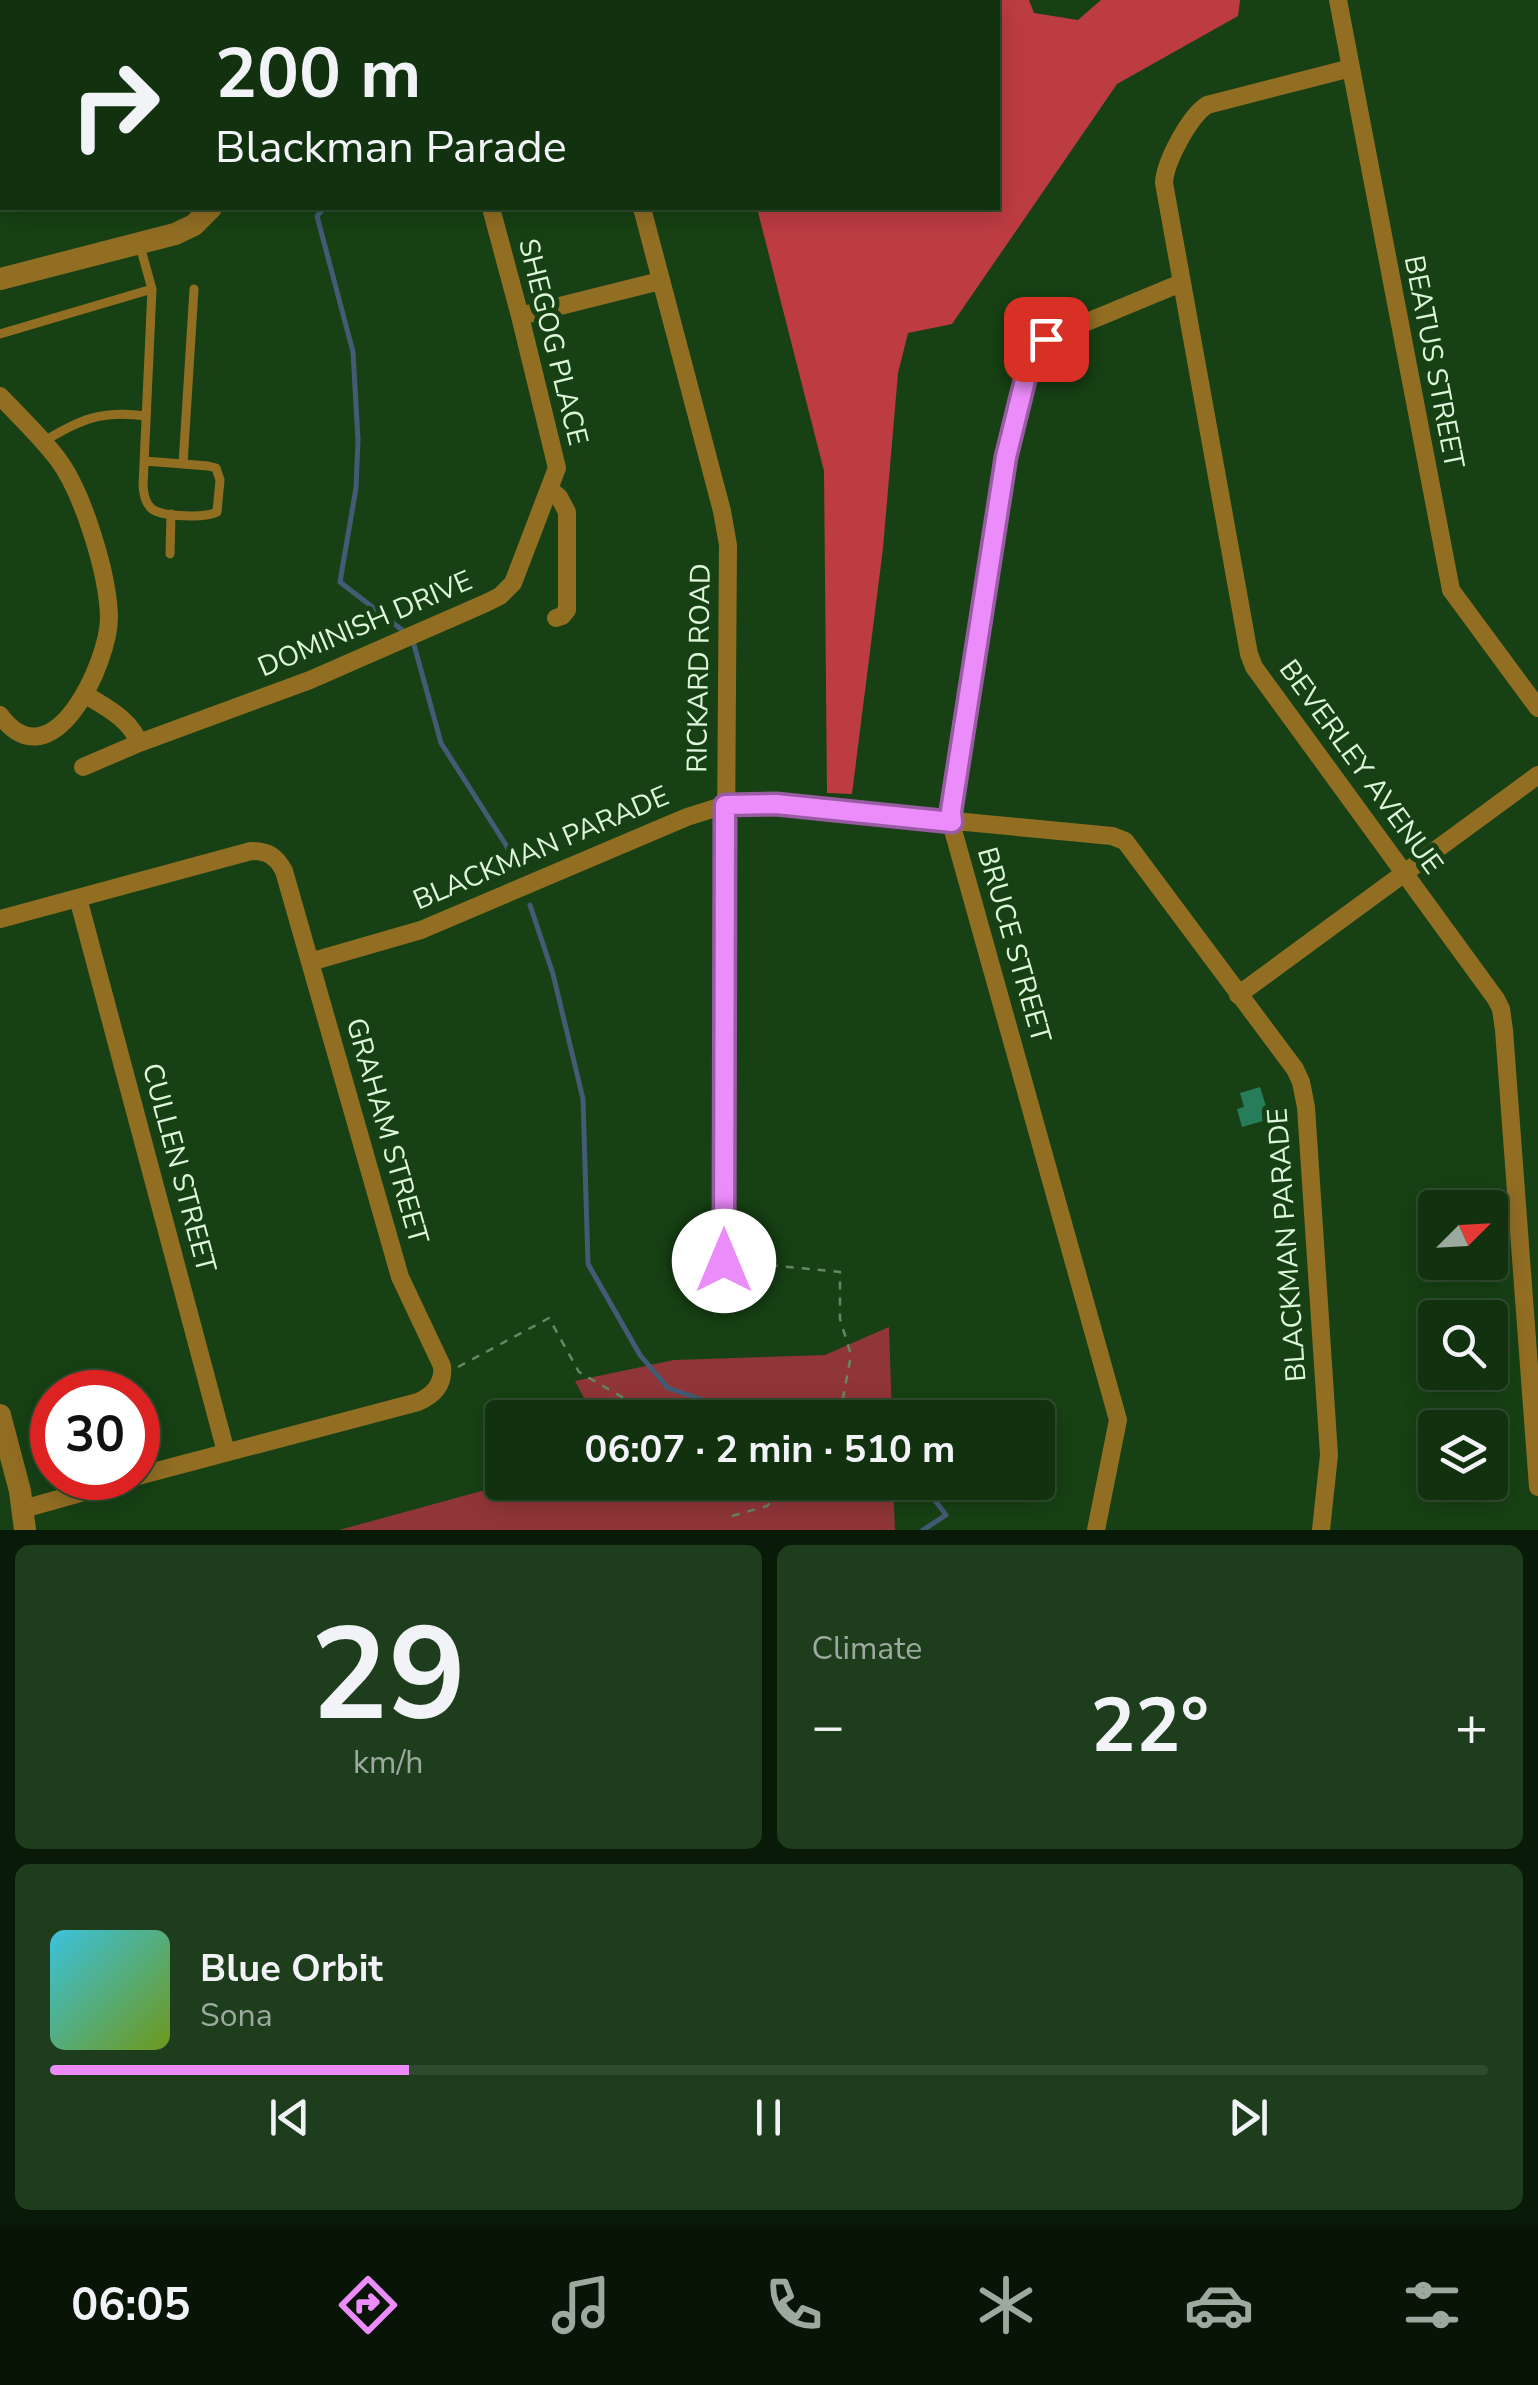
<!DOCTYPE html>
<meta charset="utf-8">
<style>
:root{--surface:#11310f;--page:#1e3d1d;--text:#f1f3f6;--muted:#9ca99e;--line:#304c2f;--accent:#ec8cfb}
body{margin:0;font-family:"Nunito Sans",sans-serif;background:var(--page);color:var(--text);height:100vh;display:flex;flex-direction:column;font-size:38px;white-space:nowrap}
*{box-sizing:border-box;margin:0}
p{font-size:32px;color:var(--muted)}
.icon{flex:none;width:55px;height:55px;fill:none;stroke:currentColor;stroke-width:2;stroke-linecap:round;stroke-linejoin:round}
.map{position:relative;height:1530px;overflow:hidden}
.details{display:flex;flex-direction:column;gap:15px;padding:15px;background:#091b08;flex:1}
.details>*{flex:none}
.banner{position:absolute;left:0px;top:0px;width:1000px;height:210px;box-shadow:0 5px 25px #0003,0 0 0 2px var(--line);background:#11310f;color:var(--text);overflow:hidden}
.needle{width:65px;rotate:66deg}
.tools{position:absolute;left:1418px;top:1190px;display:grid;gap:20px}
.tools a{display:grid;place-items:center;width:90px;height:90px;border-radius:10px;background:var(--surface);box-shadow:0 5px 25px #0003,0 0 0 2px var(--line);font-size:50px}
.speed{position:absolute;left:30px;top:1370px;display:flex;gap:20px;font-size:50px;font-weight:700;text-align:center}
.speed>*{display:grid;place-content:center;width:130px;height:130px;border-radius:50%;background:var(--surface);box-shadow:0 5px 25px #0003,0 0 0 2px var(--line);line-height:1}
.speed .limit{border:15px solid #d22;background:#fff;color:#111}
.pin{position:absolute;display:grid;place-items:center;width:85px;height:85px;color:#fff;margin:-42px;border-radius:20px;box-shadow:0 5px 15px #0006}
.me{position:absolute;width:110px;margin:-55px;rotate:0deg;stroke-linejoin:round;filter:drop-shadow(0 0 8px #0008)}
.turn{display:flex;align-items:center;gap:35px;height:210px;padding:0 50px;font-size:45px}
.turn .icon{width:130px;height:130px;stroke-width:2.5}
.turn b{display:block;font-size:70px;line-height:85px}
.big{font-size:75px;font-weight:700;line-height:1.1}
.details .card{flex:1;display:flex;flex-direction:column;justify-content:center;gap:15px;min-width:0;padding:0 35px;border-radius:15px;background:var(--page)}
.details .dial{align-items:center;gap:0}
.dial b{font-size:130px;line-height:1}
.song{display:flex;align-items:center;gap:30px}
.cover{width:120px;height:120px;border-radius:15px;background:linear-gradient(135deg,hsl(190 70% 55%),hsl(80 70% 35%))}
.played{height:10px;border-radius:5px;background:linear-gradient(90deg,var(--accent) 25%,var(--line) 25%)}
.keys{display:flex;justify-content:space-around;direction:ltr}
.heat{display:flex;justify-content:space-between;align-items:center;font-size:55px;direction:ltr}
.details .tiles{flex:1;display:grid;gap:15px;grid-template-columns:1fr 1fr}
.card:last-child{grid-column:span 2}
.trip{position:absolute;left:485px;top:1400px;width:570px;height:100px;border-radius:10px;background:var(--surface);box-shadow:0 5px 25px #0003,0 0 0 2px var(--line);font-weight:700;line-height:100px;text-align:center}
.menu{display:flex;height:160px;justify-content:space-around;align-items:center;background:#071406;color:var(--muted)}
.menu .icon{width:70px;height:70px}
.menu .active{color:var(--accent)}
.menu b{font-size:45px;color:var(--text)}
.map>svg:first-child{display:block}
</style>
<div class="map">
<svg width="1538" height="1530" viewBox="0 0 1538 1530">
<rect width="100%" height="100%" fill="#174114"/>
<path fill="#913638" d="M889 1327 892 1417H594L575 1381 674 1360 825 1355Z
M515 1482 893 1483 895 1530H339Z"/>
<path fill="#bd3c42" d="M881 0H1029L1034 13 1078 20 1101 0H1240L1238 16 1117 84 952 324 908 333 898 373 883 548 852 794 827 793 824 471 757 208H998V2H881Z"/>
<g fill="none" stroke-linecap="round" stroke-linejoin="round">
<path stroke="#445b76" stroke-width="5" d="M307 0 308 2
M324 208 317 216 353 352 358 440 356 488 340 582 406 633
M413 641 441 743 506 845 517 869
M530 905 553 974 583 1099 588 1264 640 1355 668 1388 732 1410 739 1418
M921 1482 946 1515 923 1530"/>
</g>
<path fill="#277d59" d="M1260 1087 1270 1119 1242 1127 1237 1109 1244 1107 1240 1093Z"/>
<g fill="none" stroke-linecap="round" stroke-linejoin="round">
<path stroke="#658862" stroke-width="2.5" stroke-dasharray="8 8" stroke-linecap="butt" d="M850 2 852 0
M738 1262 840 1272V1319L851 1355 843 1398 831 1418
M458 1367 549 1318 579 1372 658 1418
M732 1516 767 1506 787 1482"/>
<path stroke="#926e23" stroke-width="9" d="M441 0 443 2
M562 2 568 0
M140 246 152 289
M0 334 152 289 143 486C144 495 145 503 152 509 163 517 206 518 217 512L220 480 216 468 208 466 145 461
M43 442C80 419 102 410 146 416
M183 464 194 289
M170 554 171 514"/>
<path stroke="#926e23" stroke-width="18" d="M582 0 584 2
M1338 0 1451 590 1538 708
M1351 68 1207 105C1189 117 1165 162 1164 183L1249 654 1254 667 1496 999 1501 1009 1504 1030 1538 1487
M642 208 722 511 728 545 723 1261
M520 316 660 281
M0 396C19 416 40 436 57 458 83 492 108 574 109 617 109 663 52 786 0 715
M549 489 559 497 567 512V610L562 616 556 618
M86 695C107 708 130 719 139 743
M83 767 139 743 310 680 486 603 500 596 513 583 557 468 520 316 491 208
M78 898 226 1452
M0 919 251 851C268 851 276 856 284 871L400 1277 442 1366C444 1384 434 1395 418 1402L138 1476
M310 962 421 930 687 817 725 805 776 804 1112 836 1125 841 1295 1069 1301 1082 1306 1107 1329 1455 1321 1530
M1238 995 1538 775
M23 1509 134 1478
M1096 1530 1118 1420 953 830 951 811 1006 457 1029 364 1046 339 1181 283"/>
<path stroke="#926e23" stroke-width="22" d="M184 0 185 2
M0 279 175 234 194 225 211 208
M0 1415 20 1491 25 1530"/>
</g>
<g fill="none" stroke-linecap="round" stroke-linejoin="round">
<g stroke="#995ba3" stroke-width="25">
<path id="route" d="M724 1261 725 805 776 804 952 822 951 811 1006 457 1029 364 1046 339"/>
</g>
<use href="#route" stroke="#ec8cfb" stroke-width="18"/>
</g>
<g text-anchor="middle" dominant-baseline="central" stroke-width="10" stroke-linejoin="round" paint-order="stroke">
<g font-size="28" fill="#def6db" stroke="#174114">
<text transform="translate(553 342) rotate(76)">SHEGOG PLACE</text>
<text transform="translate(1434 362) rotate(79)">BEATUS STREET</text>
<text transform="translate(365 624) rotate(-23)">DOMINISH DRIVE</text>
<text transform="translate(699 668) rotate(-89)">RICKARD ROAD</text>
<text transform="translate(1361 767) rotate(54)">BEVERLEY AVENUE</text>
<text transform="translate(541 848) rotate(-23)">BLACKMAN PARADE</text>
<text transform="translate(1014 945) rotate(74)">BRUCE STREET</text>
<text transform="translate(387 1131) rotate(74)">GRAHAM STREET</text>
<text transform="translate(179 1168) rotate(75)">CULLEN STREET</text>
<text transform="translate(1287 1245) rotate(-94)">BLACKMAN PARADE</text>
</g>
</g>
</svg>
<div class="tools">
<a><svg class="needle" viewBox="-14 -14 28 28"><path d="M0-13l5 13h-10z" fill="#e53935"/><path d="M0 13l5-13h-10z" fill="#9ca99e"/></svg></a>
<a><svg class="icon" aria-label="search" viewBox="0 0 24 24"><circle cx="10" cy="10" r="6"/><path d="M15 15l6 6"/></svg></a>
<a><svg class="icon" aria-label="layers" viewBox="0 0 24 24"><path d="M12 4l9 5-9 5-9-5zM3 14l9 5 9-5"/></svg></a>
</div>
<div class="speed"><div class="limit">30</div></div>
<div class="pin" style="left:1046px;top:339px;background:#d93025"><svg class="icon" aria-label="arrive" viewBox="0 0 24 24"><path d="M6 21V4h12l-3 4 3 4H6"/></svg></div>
<svg class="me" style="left:724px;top:1261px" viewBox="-20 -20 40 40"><circle r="19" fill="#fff"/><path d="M0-13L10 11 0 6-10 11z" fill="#ec8cfb"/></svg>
<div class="trip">06:07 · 2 min · 510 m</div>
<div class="banner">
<div class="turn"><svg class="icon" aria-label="right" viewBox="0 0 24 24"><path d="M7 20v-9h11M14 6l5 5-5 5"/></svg><div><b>200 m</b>Blackman Parade</div></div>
</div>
</div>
<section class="details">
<div class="tiles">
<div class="card dial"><b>29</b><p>km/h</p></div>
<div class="card"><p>Climate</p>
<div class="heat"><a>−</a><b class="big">22°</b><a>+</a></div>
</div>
<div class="card">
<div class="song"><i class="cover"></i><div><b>Blue Orbit</b><p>Sona</p></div></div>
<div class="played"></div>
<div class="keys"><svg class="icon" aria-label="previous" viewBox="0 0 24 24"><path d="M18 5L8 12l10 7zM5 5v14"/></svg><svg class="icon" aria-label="pause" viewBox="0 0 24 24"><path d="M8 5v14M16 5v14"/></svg><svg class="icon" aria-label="next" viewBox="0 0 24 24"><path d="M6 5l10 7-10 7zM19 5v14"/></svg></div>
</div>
</div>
</section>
<nav class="menu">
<b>06:05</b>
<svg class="icon active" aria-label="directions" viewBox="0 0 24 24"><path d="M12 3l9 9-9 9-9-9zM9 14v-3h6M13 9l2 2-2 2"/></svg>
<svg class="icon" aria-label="music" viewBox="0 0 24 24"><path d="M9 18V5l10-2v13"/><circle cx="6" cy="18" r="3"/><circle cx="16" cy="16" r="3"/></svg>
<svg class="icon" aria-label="phone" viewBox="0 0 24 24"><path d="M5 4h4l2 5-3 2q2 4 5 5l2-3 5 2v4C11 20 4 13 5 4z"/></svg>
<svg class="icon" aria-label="climate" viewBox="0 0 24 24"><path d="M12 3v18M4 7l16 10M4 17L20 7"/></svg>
<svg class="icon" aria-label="car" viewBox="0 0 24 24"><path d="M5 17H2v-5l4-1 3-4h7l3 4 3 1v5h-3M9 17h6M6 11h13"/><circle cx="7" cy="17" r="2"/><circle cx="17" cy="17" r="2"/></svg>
<svg class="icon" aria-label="filters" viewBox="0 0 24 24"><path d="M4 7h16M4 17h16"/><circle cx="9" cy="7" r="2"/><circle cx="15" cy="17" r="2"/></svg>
</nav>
